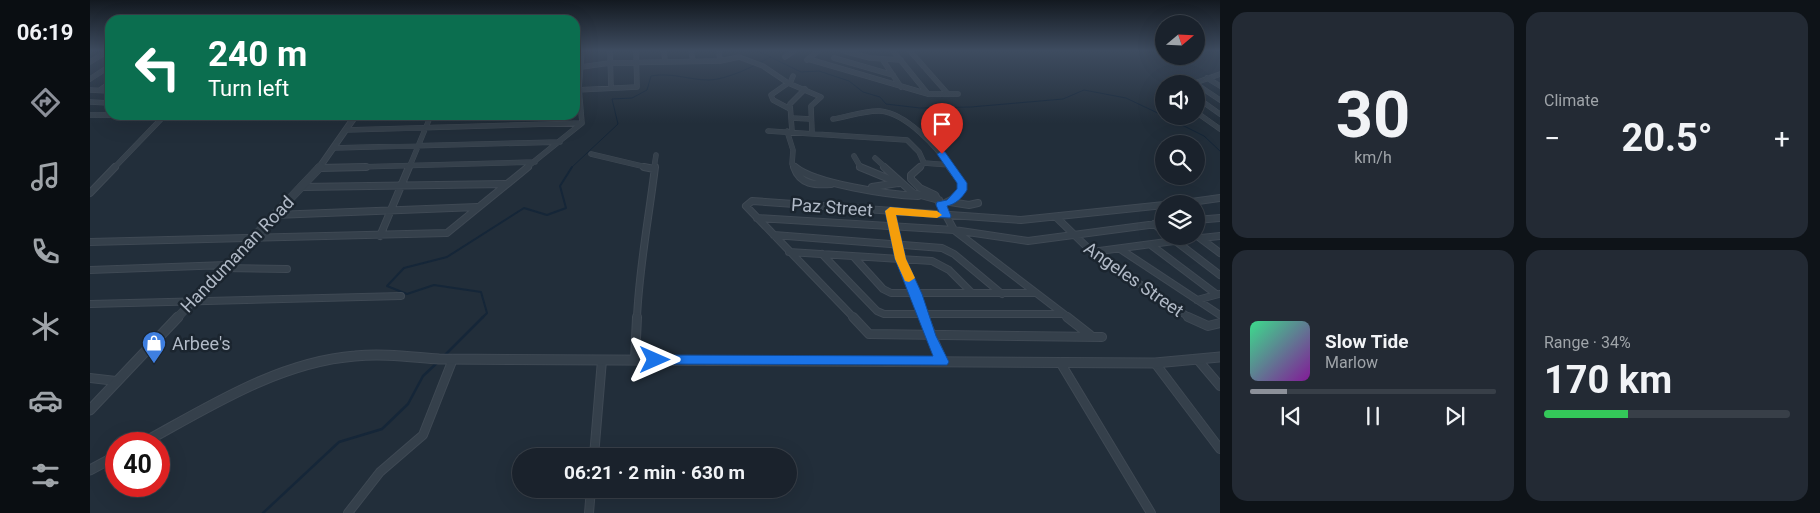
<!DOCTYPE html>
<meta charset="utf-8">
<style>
:root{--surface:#1a222c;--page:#232a34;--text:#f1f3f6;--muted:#9fa4a9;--line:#383f48;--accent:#8c9099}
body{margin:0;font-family:Roboto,sans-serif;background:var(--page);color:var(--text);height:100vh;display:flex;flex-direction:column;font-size:19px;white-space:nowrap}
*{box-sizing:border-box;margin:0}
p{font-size:16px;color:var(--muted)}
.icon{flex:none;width:28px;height:28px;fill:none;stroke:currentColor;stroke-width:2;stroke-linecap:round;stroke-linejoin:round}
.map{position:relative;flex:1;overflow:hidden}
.details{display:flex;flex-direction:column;gap:12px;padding:12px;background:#0e1318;width:600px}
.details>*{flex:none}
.guide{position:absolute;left:15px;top:15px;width:475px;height:105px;border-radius:15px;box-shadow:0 5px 20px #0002,0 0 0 1px var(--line);background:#0b6e4f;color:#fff;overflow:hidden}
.needle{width:32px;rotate:71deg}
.controls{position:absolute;left:1065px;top:15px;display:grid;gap:10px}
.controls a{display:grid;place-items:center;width:50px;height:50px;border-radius:50%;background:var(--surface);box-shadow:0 5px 20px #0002,0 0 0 1px var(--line);font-size:25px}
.speed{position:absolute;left:15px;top:432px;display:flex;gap:10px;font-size:25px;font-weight:700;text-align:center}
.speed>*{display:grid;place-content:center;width:65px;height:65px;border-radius:50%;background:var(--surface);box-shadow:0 5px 20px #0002,0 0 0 1px var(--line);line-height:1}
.speed .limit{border:8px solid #d22;background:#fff;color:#111}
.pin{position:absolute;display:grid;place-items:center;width:42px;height:42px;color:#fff;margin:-51px -21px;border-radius:50% 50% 50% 0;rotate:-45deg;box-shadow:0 0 5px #0007}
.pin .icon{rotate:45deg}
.me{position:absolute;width:55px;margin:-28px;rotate:90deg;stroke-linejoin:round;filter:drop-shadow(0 0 4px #0008)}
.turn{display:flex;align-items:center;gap:18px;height:105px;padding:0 20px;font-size:22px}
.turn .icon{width:65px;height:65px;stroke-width:2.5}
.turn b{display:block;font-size:35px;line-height:42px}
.big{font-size:38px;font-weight:700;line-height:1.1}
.details .widget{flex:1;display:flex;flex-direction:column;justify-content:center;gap:8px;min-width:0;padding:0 18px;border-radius:15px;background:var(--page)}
.details .dial{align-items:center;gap:0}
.dial b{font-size:65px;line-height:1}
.song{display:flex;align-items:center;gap:15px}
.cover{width:60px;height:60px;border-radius:8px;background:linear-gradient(135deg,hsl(150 70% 55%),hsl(290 70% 35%))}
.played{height:5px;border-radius:2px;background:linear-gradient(90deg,var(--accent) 15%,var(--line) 15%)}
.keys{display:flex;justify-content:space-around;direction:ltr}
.heat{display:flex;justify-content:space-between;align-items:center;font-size:28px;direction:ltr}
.charge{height:8px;border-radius:4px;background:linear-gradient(90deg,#34c759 34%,var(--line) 0)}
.details .tiles{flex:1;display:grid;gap:12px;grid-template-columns:repeat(2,1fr)}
.trip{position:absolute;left:422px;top:448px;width:285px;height:50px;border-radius:25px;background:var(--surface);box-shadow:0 5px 20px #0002,0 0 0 1px var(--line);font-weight:700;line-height:50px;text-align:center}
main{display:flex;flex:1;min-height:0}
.menu{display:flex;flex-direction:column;width:90px;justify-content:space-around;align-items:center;background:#0a0e12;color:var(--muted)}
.menu .icon{width:35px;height:35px}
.menu .on{color:var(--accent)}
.menu b{font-size:22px;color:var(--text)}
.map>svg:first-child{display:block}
</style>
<main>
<nav class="menu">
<b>06:19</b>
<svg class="icon on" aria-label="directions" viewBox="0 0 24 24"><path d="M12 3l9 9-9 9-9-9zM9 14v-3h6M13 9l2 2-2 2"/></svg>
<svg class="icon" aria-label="music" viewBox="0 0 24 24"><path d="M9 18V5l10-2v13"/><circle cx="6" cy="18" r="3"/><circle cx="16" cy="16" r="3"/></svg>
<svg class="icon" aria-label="phone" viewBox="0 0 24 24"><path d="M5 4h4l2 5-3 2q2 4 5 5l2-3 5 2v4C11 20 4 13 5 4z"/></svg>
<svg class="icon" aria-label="climate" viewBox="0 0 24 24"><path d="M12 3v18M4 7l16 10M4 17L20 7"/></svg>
<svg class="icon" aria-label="car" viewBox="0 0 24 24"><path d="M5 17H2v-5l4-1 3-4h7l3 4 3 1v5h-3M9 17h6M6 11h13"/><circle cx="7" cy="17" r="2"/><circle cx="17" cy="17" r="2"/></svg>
<svg class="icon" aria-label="filters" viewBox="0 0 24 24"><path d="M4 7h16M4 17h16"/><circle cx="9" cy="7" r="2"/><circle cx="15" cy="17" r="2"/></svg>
</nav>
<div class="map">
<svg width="1130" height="513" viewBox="0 0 1130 513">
<rect width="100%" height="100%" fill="#222e3a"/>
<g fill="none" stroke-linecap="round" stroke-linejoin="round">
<path stroke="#152638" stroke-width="1" d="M668 51 711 72 729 71 759 81 773 92 790 97 796 104 830 108 881 107 973 99 994 90 1036 98 1074 116
M1074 116 1114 136 1130 151
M481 168 528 124 522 99 542 98 557 90 561 76C581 72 599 80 619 80 635 80 666 66 680 57"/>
<path stroke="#152638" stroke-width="2" d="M392 318 397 313 391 292 344 285 317 294 297 286 314 268 357 257 434 208 457 215 476 208 470 186 482 167"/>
<path stroke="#152638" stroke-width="2.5" d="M355 355 393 317
M173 513 249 442 292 429 318 404 333 376 348 362"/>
<g stroke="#3f4954" stroke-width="5.5">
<path id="minor-far2" d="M520 51 521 88
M574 51 575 62
M601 51 603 61
M754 51 780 58 811 60
M803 51 838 94
M820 51 858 94
M695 57 704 51
M744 58 803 75
M718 59 838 94H868
M792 59 811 87
M717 60 728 51
M630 61 649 57 673 66 698 83 731 97 721 106 722 132
M0 62 18 51
M491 67 520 63 630 61 629 51
M1117 78 1130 86
M0 79 20 66
M1102 84 1130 74
M1106 84 1130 100
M0 90 20 91
M10 90 20 83
M486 90 547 87 546 51
M1074 93 1068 95 1074 100
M1106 97 1130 114
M0 102 20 103
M700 109 683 100 681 95 701 81 703 76
M1106 112 1130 129
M0 115H28
M701 118 721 119
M743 119C757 117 775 110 790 111 816 113 847 147 861 168
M256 130 492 123
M678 131 817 140 829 152 834 163 829 168
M697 131 703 150 702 164 707 168
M702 131 700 104 715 89
M243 148 470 142
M501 154 560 168
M764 156 771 168
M785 158 796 168
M834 163 860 165
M24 168 75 115
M231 168 445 162
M319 168 341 115
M436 168 492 123 489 88 492 51
M564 168 566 155"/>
</g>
<g stroke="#3f4954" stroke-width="8">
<path id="minor-far1" d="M554 167 564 169
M704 167C710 185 725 185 741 184
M705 167C725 184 801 195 828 196
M770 167 809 183
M794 167 823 193 849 200
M830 167 821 175V179L830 188 845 195 864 230 979 318
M229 168 276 167
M212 187 415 184
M782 187 808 183
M0 193 25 167
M860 202 879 205 888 203
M1087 204 1130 198
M851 205 863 199 872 190V183L860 167
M800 211 810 259 834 318
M185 215 387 207
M966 217 1002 252 1100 318
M667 218 864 230 938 241 1074 223
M1106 220 1130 218
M1064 224 1074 232
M684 235 852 248 864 254 912 294
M1106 235 1130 253
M290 236 319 167
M1079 236 1130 275
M1111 238 1130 236
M0 242 357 233 438 167
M1061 245 1126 294
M1030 249 1130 315
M699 252 842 261 859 270 881 292
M1002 252 1084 241
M732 254 787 311 794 314H971
M764 257 793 289 801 293H946
M133 268 197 269
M0 270 136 265
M1107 300 1129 294
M0 304 311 296
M547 318C549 268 559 217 565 167
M764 318 656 206 662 201 931 220 1074 205"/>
</g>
<g stroke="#3f4954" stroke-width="10">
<path id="minor" d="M763 317 779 334 1012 337
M834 317 853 362
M977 317 1000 335
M1098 317 1118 326 1130 323
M545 360 547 317
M1108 360 1130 386
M970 362 1061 513
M1065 363 1130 449
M0 378 26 381
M504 456 512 360
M258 513 290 472 333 435 363 359
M499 513 501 489"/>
</g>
<g stroke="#3f4954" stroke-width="7">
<path id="tertiary-far2" d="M229 168 266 115"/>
</g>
<g stroke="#3f4954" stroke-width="9">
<path id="tertiary-far1" d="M87 318 230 167"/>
</g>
<g stroke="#3f4954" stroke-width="11">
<path id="tertiary" d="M0 410 88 317
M51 444C117 408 188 362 265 356 293 353 321 357 349 359L1065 363 1130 357
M0 470 26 456"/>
</g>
<use href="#minor-far2" stroke="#35404b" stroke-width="4.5"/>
<use href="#minor-far1" stroke="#35404b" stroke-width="6"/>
<use href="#minor" stroke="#35404b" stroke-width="8"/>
<use href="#tertiary-far2" stroke="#35404b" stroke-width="5.5"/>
<use href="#tertiary-far1" stroke="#35404b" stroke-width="8"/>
<use href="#tertiary" stroke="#35404b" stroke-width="9"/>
</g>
<linearGradient id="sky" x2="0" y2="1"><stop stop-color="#131920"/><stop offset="0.41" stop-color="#3e4c60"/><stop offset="1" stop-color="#3e4c60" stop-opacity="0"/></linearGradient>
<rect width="1130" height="123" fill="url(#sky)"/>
<path fill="#1a73e8" stroke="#114b97" d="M852 151 855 152 877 183V190C872 198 866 204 857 206L861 216 860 218 806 215 816 259 832 294 846 336 859 362 857 365 560 364 558 360 560 356 565 355 843 356 805 259 795 211 800 207 849 212 846 205 847 202 857 200 867 189V183L847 154Z"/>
<path fill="#f59e0b" d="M800 207 847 211 852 215 847 218 806 215 816 259 825 278 819 282 815 281 805 259 795 211Z"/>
<defs>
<g id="shop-pin" transform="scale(1.25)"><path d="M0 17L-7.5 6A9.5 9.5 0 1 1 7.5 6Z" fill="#3f7fe0" stroke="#1b252f"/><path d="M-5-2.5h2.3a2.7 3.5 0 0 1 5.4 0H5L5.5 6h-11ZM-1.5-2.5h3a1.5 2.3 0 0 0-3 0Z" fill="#fff"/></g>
</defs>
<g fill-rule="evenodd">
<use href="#shop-pin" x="64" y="343"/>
</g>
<g text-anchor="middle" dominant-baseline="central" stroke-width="5" stroke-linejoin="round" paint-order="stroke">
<g font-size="18" fill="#b1bac7" stroke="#1b252f">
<text transform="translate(742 207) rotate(4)">Paz Street</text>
<text transform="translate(147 254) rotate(-46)">Handumanan Road</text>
<text transform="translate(1044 279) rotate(35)">Angeles Street</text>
</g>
<g font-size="18" fill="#b1bac7" stroke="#1b252f" text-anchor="start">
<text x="82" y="343">Arbee's</text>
</g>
</g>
</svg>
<div class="controls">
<a><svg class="needle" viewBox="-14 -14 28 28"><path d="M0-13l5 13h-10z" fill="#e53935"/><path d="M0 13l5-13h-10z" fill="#9fa4a9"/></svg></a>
<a><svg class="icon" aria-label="sound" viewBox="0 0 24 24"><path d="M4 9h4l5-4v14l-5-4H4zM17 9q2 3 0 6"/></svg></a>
<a><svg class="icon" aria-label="search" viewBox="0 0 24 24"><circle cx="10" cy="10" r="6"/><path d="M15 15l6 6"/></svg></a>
<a><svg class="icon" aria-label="layers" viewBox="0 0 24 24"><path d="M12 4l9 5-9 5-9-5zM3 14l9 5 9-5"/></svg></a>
</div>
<div class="speed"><div class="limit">40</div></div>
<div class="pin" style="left:852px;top:154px;background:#d93025"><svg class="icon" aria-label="arrive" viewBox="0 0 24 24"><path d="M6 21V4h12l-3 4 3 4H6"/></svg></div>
<svg class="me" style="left:565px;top:360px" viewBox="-20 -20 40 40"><path d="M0-17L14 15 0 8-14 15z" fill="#1a73e8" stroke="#fff" stroke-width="4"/></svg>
<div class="trip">06:21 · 2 min · 630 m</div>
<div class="guide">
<div class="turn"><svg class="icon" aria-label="left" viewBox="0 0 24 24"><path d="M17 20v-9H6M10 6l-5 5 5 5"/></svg><div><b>240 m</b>Turn left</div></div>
</div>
</div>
<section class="details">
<div class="tiles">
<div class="widget dial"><b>30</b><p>km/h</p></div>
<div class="widget"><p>Climate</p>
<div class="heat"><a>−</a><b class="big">20.5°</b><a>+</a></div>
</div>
<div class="widget">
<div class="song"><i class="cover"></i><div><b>Slow Tide</b><p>Marlow</p></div></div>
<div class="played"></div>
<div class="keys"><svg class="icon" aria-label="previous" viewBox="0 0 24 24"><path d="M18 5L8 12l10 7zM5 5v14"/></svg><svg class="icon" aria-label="pause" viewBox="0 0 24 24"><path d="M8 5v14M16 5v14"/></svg><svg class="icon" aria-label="next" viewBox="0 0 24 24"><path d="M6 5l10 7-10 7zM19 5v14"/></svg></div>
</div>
<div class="widget"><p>Range · 34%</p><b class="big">170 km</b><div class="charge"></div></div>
</div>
</section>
</main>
